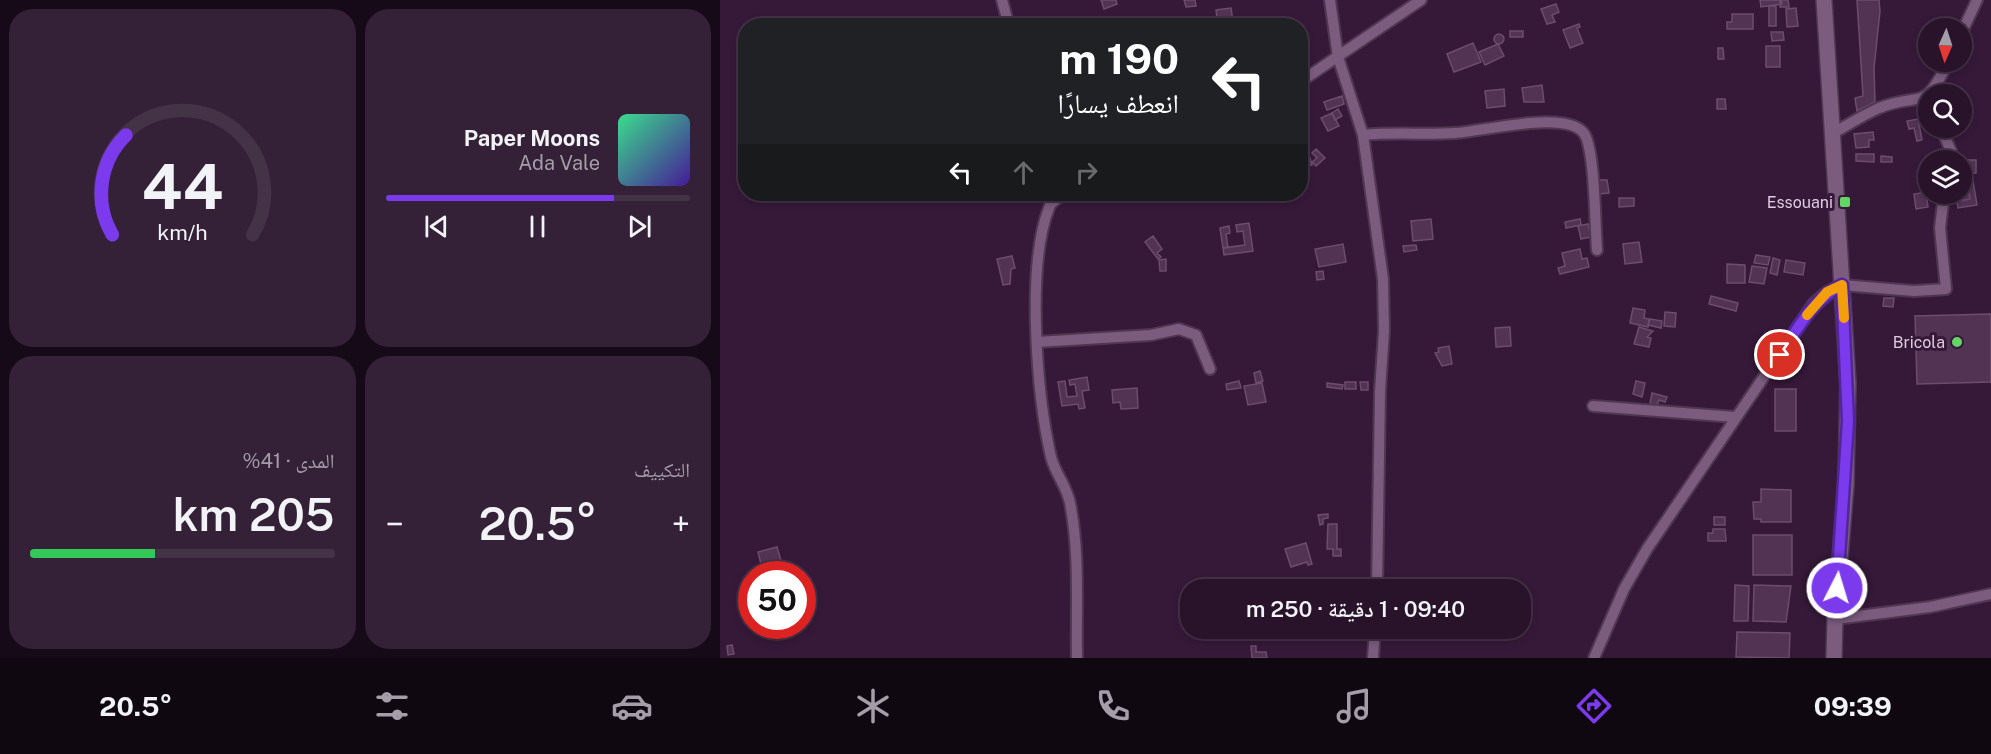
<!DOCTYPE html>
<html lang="ar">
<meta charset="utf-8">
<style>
:root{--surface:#28132b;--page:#342037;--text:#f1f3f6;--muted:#a59ea9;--line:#443247;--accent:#7c3aed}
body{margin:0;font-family:"Public Sans","Noto Naskh Arabic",sans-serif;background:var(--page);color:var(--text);direction:rtl;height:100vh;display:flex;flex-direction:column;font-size:22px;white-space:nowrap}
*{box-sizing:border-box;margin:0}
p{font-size:20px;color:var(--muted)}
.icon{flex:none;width:33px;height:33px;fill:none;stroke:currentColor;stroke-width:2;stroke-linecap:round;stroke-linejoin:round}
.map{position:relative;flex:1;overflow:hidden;direction:ltr}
.side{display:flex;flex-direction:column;gap:9px;padding:9px;background:#160a18;width:720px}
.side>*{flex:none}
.top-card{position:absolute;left:18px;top:18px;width:570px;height:183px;border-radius:24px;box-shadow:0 3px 9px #0003,0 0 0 2px var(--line);direction:rtl;background:#202124;color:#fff;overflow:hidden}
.needle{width:39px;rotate:183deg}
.controls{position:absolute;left:1198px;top:18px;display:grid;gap:12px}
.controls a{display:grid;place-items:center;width:54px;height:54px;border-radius:50%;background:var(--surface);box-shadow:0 3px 9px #0003,0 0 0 2px var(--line);font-size:30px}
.speed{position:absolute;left:18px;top:561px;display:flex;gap:12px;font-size:30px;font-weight:700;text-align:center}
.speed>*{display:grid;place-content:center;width:78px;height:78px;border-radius:50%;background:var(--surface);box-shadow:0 3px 9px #0003,0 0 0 2px var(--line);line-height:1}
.speed .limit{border:9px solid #d22;background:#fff;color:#111}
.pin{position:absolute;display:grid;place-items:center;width:51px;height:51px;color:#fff;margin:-26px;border:3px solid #fff;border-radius:50%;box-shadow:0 2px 6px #0007}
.me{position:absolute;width:66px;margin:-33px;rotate:5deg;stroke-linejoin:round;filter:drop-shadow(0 0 4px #0008)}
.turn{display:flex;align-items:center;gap:21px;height:126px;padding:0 30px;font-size:27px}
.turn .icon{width:78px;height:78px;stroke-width:2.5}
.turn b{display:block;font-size:42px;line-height:51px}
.lanes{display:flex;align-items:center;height:57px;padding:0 30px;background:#0003;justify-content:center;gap:30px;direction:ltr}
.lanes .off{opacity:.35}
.big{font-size:45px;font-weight:600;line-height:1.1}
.side .widget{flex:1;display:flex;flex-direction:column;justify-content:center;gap:9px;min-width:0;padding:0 21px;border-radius:24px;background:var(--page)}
.side .dial{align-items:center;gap:0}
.dial svg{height:156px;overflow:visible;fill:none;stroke:var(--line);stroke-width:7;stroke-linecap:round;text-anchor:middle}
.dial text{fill:var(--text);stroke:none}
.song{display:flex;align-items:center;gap:18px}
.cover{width:72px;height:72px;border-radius:9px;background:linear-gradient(135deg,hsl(150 70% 55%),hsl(260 70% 35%))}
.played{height:6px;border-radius:3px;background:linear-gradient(90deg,var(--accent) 75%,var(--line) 75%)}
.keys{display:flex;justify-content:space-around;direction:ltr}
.heat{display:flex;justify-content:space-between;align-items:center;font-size:33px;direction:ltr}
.charge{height:9px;border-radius:4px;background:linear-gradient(90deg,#34c759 41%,var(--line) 0)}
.side .tiles{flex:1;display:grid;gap:9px;grid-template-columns:repeat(2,1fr)}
.trip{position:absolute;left:460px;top:579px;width:351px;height:60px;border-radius:24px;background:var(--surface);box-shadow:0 3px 9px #0003,0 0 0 2px var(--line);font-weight:600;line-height:60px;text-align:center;direction:rtl}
.tab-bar{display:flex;height:96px;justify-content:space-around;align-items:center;background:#100811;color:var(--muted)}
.tab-bar .icon{width:42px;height:42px}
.tab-bar .on{color:var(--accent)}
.tab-bar b{font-size:27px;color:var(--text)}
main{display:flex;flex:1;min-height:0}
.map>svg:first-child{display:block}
</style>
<main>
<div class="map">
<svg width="1271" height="658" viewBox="0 0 1271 658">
<rect width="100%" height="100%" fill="#361939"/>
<path fill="#523354" stroke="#6c4c6f" stroke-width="1.5" d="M381 0H396L397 4 384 9Z
M464 0H475L476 6 466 7Z
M1040 0H1061L1062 4 1041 7Z
M1060 0H1068L1069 7H1060Z
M1137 0H1159L1160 11 1154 68 1155 102 1137 111 1135 98 1143 96Z
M836 4 839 12 832 15 835 22 827 24 821 9Z
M1049 6H1056V26H1049Z
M511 8 513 21H516L517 26H498L496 10Z
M1076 8 1078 26 1067 27 1066 9Z
M1012 14H1033V29H1007V22H1012Z
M859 24 860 27 857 28 863 43 850 48 843 30Z
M790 31H803V37H790Z
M1051 32H1063L1064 40 1052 41Z
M774 39a5 5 0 1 1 10 0a5 5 0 1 1-10 0Z
M753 43 761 62 734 72 727 54Z
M778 44 784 56 765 65 759 52Z
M1046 46H1060V67H1046Z
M998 48H1003L1004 59H998Z
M822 85 824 102H804L802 88Z
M784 89 785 106 767 108 765 91Z
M622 96 624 104 607 110 604 102Z
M997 99H1005L1006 109H997Z
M618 109 622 116 615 120 612 113Z
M612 113 619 126 608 131 601 118Z
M1198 119 1202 140 1197 141 1194 128 1189 129 1187 121Z
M1153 132 1154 140H1149V147L1136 148 1134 134Z
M596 149 605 158 596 166 592 162 597 158 592 153Z
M580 152 583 156 589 155 592 165 580 168Z
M1136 154H1154V162L1136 161Z
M1161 156 1172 157V162H1161Z
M1240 160H1256V173H1250V167H1242Z
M1252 175 1257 205 1238 208 1237 201 1250 199 1247 183 1242 184V177Z
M878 180H887L889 193 879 194Z
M1248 187 1250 199 1241 201 1242 188Z
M1206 192 1208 207 1196 209 1194 194Z
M899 198H914V206L899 207Z
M711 219 713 239 693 241 691 221Z
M860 219 861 225 846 228 845 222Z
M529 223 533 251 504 255 503 248 525 245 523 231 517 232 516 225Z
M868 224 871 237 861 239 858 226Z
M509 226 510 233 506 234 508 248H503L500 228Z
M433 236 442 249 437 253 441 257 438 259 425 242Z
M919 242 922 262 905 264 903 244Z
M623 244 626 262 599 267 595 249Z
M696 245 697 250 684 252 683 246Z
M860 249 862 259 867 258 869 267 840 274 838 268 845 266 842 253Z
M1036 255 1050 257 1048 265 1034 263Z
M292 256 295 268 291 269 290 284 283 285 277 259Z
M1053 258 1060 260 1057 275 1050 273Z
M446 259V271H440L439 260Z
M1066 260 1085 263 1083 275 1064 272Z
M1007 264 1025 265V283H1007Z
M1032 266 1047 268 1044 284 1029 282Z
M603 271 604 279 597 280 596 272Z
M991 296 1018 303 1016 311 989 304Z
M1164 298H1174L1173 307 1163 306Z
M913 308 925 310 924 318 929 319 928 327 910 323Z
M945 312 956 313 955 327 944 326Z
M1271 314V382L1197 384 1195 316Z
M930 319 942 321 941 328 928 325Z
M790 327 791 346 776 347 775 328Z
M919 327 933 331 927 337 931 338 929 347 914 344Z
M729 346 732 364 722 366 715 353 719 352 718 348Z
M540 371 543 381 536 383 534 373Z
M367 377 369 390 362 391 365 408 359 409 358 404 342 406 338 382 345 381 347 397 357 396 355 384 350 385 349 380Z
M519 381 521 388 507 390 506 384Z
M916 381 925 383 922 397 913 394Z
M625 382H636V389H625Z
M640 382H648V390H641Z
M542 383 546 402 528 405 524 386Z
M607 383 623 385 622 389 607 387Z
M417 388 418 408 401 409 400 402 393 403 392 390Z
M1055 389H1076V431H1055Z
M932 393 947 397 945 402 939 400 937 405 930 404Z
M1041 489 1071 490V522H1041V519H1034L1033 502H1041Z
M608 514V518L603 519V524L600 525 598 515Z
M994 517H1005V525H994Z
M608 524H617V549H621V556H613V549H607Z
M993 529H1005L1006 541H988V533H993Z
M1033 535H1072V575H1033Z
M586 543 592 564 588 565 587 562 571 567 565 549Z
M57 547 62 564 42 568 38 552Z
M67 566 69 573 54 574 53 570Z
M623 583H631V587L636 590H623Z
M1015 585 1029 586 1028 621H1014Z
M1034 585 1071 586 1066 622 1033 621Z
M1017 632 1070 633 1069 658 1016 657Z
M12 645 14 654 8 655 7 646Z
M531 646H536V652H546L547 658H532Z"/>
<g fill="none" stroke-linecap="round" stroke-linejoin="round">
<g stroke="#4f3751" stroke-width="14">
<path id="street" d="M282 0 289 26
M610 0 618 57 643 135 663 279 664 331 660 391 657 590
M1242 32 1257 0
M580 82 701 0
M1221 128 1231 151V160
M1113 133C1128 125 1143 115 1159 108 1202 91 1203 114 1228 62
M643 135C674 132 705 135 735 133 761 132 850 108 865 135 875 154 875 225 877 250
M345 194C339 197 331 201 329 208 306 266 317 396 331 457 335 473 347 487 350 503 360 553 356 607 357 658
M317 342 431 335 459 329 476 335 490 369
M873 406 1015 417
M1115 619 1210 607 1271 594
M653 658 655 628
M874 658 904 589 927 549 1094 303 1107 292 1122 285 1194 291 1226 289 1220 228 1224 194"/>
</g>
<g stroke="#4f3751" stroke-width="18">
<path id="secondary" d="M1104 0 1128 383 1126 485 1115 619 1114 658"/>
</g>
<use href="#street" stroke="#7b5b7e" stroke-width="10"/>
<use href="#secondary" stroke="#7b5b7e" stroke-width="15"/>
</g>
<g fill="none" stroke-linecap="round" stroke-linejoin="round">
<g stroke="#51269a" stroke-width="15">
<path id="route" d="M1060 355C1078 328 1092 300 1122 285L1128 421 1117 588"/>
</g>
<use href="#route" stroke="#7c3aed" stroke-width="10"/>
<path stroke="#f59e0b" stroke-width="10" d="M1087 315 1107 292 1122 285 1124 318"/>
</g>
<g fill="#64d468" stroke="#361939" stroke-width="2">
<rect x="1119" y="196" width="12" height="12" rx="3"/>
<circle cx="1237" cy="342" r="6"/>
</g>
<g text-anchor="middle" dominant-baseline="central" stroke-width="6" stroke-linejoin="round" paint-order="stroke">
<g font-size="16" fill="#dfcce0" stroke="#361939" text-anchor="end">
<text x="1113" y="202">Essouani</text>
<text x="1225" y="342">Bricola</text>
</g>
</g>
</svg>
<div class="controls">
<a><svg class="needle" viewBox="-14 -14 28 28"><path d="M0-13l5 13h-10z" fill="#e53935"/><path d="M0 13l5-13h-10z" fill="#a59ea9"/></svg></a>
<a><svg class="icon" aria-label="search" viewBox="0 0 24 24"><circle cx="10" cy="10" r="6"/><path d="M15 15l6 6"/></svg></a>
<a><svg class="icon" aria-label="layers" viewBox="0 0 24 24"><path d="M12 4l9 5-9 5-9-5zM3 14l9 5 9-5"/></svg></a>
</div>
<div class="speed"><div class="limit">50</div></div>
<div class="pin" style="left:1060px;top:355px;background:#d93025"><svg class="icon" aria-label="arrive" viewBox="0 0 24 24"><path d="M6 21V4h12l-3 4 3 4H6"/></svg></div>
<svg class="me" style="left:1117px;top:588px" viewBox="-20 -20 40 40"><circle r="17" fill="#7c3aed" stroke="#fff" stroke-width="3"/><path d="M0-11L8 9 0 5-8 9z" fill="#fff"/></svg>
<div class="trip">09:40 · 1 دقيقة · 250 m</div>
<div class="top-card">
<div class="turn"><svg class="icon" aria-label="left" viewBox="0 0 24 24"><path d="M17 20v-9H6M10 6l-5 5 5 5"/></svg><div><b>190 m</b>انعطف يسارًا</div></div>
<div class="lanes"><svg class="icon" aria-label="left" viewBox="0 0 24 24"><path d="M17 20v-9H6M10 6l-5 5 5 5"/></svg><svg class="icon off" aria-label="ahead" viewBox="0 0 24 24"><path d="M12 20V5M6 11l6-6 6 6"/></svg><svg class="icon off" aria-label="right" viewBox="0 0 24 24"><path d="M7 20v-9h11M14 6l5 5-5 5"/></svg></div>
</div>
</div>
<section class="side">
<div class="tiles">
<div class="widget">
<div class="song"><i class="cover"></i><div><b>Paper Moons</b><p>Ada Vale</p></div></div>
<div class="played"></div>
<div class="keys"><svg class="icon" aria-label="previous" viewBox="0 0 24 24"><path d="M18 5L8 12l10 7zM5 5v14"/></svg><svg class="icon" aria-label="pause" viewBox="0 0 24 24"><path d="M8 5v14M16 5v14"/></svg><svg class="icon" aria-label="next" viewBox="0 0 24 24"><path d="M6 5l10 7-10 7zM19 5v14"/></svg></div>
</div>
<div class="widget dial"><svg viewBox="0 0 100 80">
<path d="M14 69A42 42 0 1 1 86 69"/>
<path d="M14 69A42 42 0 0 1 21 18" stroke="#7c3aed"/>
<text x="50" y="56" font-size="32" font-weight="700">44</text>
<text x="50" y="72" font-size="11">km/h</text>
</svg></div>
<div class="widget"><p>التكييف</p>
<div class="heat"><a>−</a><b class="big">20.5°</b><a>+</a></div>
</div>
<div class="widget"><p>المدى · 41%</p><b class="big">205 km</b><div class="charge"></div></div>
</div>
</section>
</main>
<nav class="tab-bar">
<b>09:39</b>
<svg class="icon on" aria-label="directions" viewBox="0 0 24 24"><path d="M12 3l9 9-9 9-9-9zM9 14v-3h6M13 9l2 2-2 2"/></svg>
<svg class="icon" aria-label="music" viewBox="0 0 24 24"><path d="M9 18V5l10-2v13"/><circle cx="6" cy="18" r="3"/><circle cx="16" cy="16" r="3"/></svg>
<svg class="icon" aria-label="phone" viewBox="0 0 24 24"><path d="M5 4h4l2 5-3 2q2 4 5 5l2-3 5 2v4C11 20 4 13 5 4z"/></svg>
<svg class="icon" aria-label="climate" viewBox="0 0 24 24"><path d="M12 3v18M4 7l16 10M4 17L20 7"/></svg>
<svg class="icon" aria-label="car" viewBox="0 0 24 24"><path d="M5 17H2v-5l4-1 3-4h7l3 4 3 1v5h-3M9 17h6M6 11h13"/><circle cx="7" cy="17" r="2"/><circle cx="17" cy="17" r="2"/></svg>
<svg class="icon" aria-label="filters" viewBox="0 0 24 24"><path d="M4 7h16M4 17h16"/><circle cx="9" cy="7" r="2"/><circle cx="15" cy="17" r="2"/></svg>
<b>20.5°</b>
</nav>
